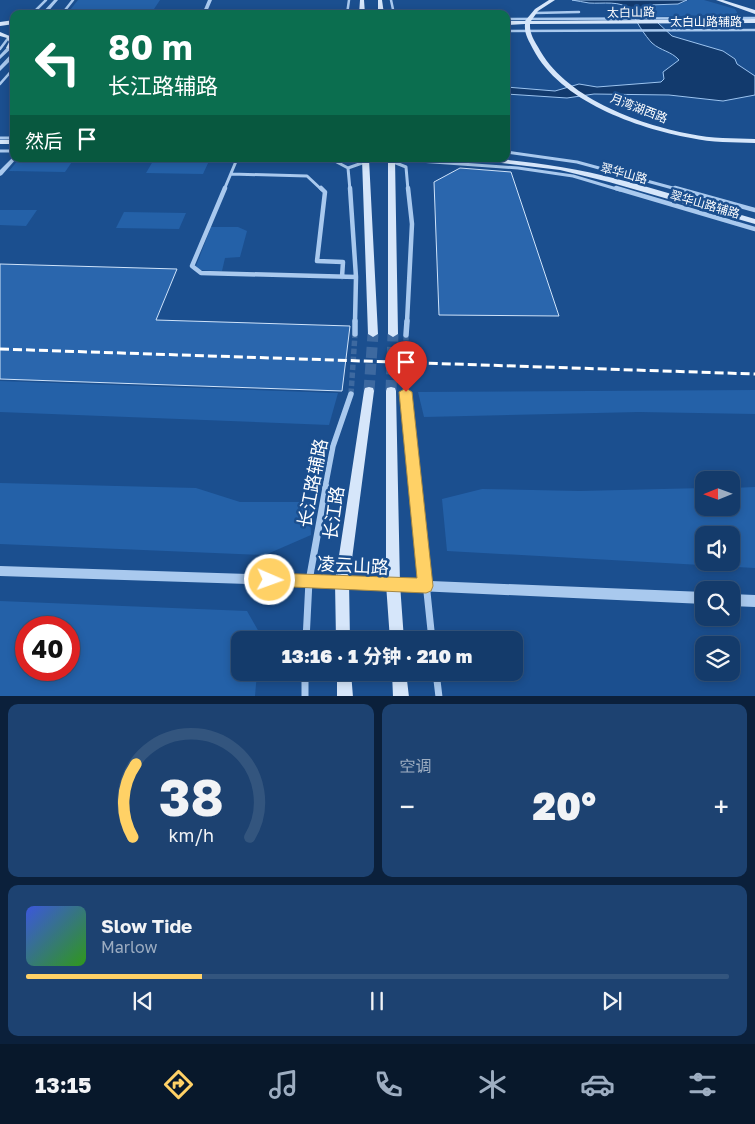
<!DOCTYPE html>
<html lang="zh">
<meta charset="utf-8">
<style>
:root{--surface:#143b6b;--page:#1d4271;--text:#f1f3f6;--muted:#9dadc1;--line:#33557e;--accent:#ffd166}
body{margin:0;font-family:"Golos Text","Noto Sans SC",sans-serif;background:var(--page);color:var(--text);height:100vh;display:flex;flex-direction:column;font-size:19px;white-space:nowrap}
*{box-sizing:border-box;margin:0}
p{font-size:16px;color:var(--muted)}
.icon{flex:none;width:28px;height:28px;fill:none;stroke:currentColor;stroke-width:2;stroke-linecap:round;stroke-linejoin:round}
.map{position:relative;height:696px;overflow:hidden}
.panel{display:flex;flex-direction:column;gap:8px;padding:8px;background:#0b203b;flex:1}
.panel>*{flex:none}
.banner{position:absolute;left:10px;top:10px;width:500px;height:152px;border-radius:10px;box-shadow:0 2px 8px #0003,0 0 0 1px var(--line);background:#0b6e4f;color:#fff;overflow:hidden}
.needle{width:32px;rotate:269deg}
.fabs{position:absolute;left:695px;top:471px;display:grid;gap:10px}
.fabs a{display:grid;place-items:center;width:45px;height:45px;border-radius:10px;background:var(--surface);box-shadow:0 2px 8px #0003,0 0 0 1px var(--line);font-size:25px}
.speed{position:absolute;left:15px;top:616px;display:flex;gap:10px;font-size:25px;font-weight:700;text-align:center}
.speed>*{display:grid;place-content:center;width:65px;height:65px;border-radius:50%;background:var(--surface);box-shadow:0 2px 8px #0003,0 0 0 1px var(--line);line-height:1}
.speed .limit{border:8px solid #d22;background:#fff;color:#111}
.pin{position:absolute;display:grid;place-items:center;width:42px;height:42px;color:#fff;margin:-51px -21px;border-radius:50% 50% 50% 0;rotate:-45deg;box-shadow:0 0 5px #0007}
.pin .icon{rotate:45deg}
.me{position:absolute;width:55px;margin:-28px;rotate:92deg;stroke-linejoin:round;filter:drop-shadow(0 0 4px #0008)}
.turn{display:flex;align-items:center;gap:18px;height:105px;padding:0 15px;font-size:22px}
.turn .icon{width:65px;height:65px;stroke-width:2.5}
.turn b{display:block;font-size:35px;line-height:42px}
.then{display:flex;align-items:center;height:48px;padding:0 15px;background:#0003;gap:10px;font-size:19px}
.big{font-size:38px;font-weight:800;line-height:1.1}
.panel .card{flex:1;display:flex;flex-direction:column;justify-content:center;gap:8px;min-width:0;padding:0 18px;border-radius:10px;background:var(--page)}
.panel .dial{align-items:center;gap:0}
.dial svg{height:130px;overflow:visible;fill:none;stroke:var(--line);stroke-width:7;stroke-linecap:round;text-anchor:middle}
.dial text{fill:var(--text);stroke:none}
.song{display:flex;align-items:center;gap:15px}
.cover{width:60px;height:60px;border-radius:8px;background:linear-gradient(135deg,hsl(230 70% 55%),hsl(110 70% 35%))}
.played{height:5px;border-radius:2px;background:linear-gradient(90deg,var(--accent) 25%,var(--line) 25%)}
.keys{display:flex;justify-content:space-around;direction:ltr}
.heat{display:flex;justify-content:space-between;align-items:center;font-size:28px;direction:ltr}
.panel .tiles{flex:1;display:grid;gap:8px;grid-template-columns:1fr 1fr}
.card:last-child{grid-column:span 2}
.trip{position:absolute;left:231px;top:631px;width:292px;height:50px;border-radius:10px;background:var(--surface);box-shadow:0 2px 8px #0003,0 0 0 1px var(--line);font-weight:800;line-height:50px;text-align:center}
.menu{display:flex;height:80px;justify-content:space-around;align-items:center;background:#08182b;color:var(--muted)}
.menu .icon{width:35px;height:35px}
.menu .current{color:var(--accent)}
.menu b{font-size:22px;color:var(--text)}
.map>svg:first-child{display:block}
</style>
<div class="map">
<svg width="755" height="697" viewBox="0 0 755 697">
<rect width="100%" height="100%" fill="#1b4f8f"/>
<path fill="#2461a8" fill-rule="evenodd" d="M78 0H160L154 9 70 10Z
M689 0H704L735 9 738 14 654 17 643 9 644 7C660 2 674 8 689 0Z
M19 159H74L65 172 9 171Z
M153 161H209L203 174 146 173Z
M0 210H37L26 226 0 225Z
M124 212 186 213 179 229 116 228Z
M211 227H238L247 231 240 257 225 258 222 271 198 270 196 266Z
M0 381 338 393 329 425 0 412Z
M755 390V414L639 412 424 417 418 392Z
M0 483 196 488 240 502H310L311 535 265 555 0 544Z
M755 487V568L447 551 442 499 482 489 580 491 704 488V508H731V488ZM704 535H731V562H704Z
M0 601 247 611 259 632V640H240V672L257 673 255 696H0ZM26 628H69V670H26Z"/>
<path fill="#123a6d" stroke="#9cc4f0" d="M572 0H687L678 4 649 5 643 7V9L672 36 723 51 735 59 737 64 755 76V95L723 101 669 95 594 94 567 98 506 94V87L555 91 579 84 597 87 661 82 664 79 663 72 679 60C671 51 661 51 652 43 646 37 633 18 632 10 620 0 603 4 589 3 583 2 578 1 572 0Z"/>
<path fill="#2a66ad" stroke="#cfe3fa" d="M460 168 511 172 559 316 439 315 434 182Z
M0 264 177 269 156 320 350 326 342 391 0 379Z"/>
<g fill="none" stroke-linecap="round" stroke-linejoin="round">
<path stroke="#3d69a0" stroke-width="5.5" stroke-dasharray="5.5 2.5" stroke-linecap="butt" d="M406 335V392
M351 394 355 334"/>
<path stroke="#3d69a0" stroke-width="11" stroke-dasharray="11 5.5" stroke-linecap="butt" d="M369 391 373 334
M391 391 393 334"/>
<path stroke="#a9c9ee" stroke-width="2.5" d="M391 0 394 14
M535 13 579 12
M32 14 46 0
M62 14 73 0
M347 14 349 0
M506 19 755 18
M506 31 755 30
M0 49 9 37
M0 84 14 68"/>
<path stroke="#a9c9ee" stroke-width="3" d="M0 138H14
M0 151H14
M506 152 577 162 680 190
M303 159H335
M414 159 419 161 518 168 573 176 620 190
M333 160 348 168
M391 161 406 167 408 190
M231 174 307 176 322 190
M224 190 237 159
M350 190 348 168 365 162"/>
<path stroke="#a9c9ee" stroke-width="4.5" d="M225 188 192 266 201 273 356 277
M321 188 325 192 317 261 343 262 342 277
M350 188 356 277 355 322
M616 188 755 229
M675 188 755 210
M407 322 412 224 408 188"/>
<path stroke="#a9c9ee" stroke-width="5.5" d="M355 334V321
M406 335 407 321
M406 392 416 488
M325 488 333 446 351 394"/>
<path stroke="#a9c9ee" stroke-width="7" d="M416 487 432 640
M306 640 309 581 326 487
M305 672V697
M436 672 439 697"/>
<path fill="#a9c9ee" fill-rule="evenodd" d="M54 0H58L46 14H41Z
M208 0H212L206 14H202Z
M12 42H14V46L0 59V55Z
M12 53H14V57L0 71V66Z
M14 156V159H16L2 175 0 176V170Z
M0 566 309 576 704 592V604L309 586 0 576Z
M731 594 755 595V607L731 606Z"/>
<path fill="#d6e6fa" fill-rule="evenodd" d="M360 0H364L365 14H359Z
M378 0H382L384 14H378Z
M549 0H555L538 11 531 21 755 19V23L530 24V26C530 34 534 40 538 47 564 97 637 124 690 134 712 139 733 138 755 139V143C733 142 712 143 691 138 636 128 560 101 533 49 529 41 524 34 525 24L506 25V21H525L535 9Z
M716 0H723L755 10V14Z
M45 10 47 13 38 14V13Z
M53 10 57 14H52L50 12Z
M14 20V24L0 26V22Z
M0 32 12 37 14 44 11 49 6 48 9 42 7 38 0 36Z
M0 140H14V144H0Z
M362 159H369L378 334 373 337 368 334Z
M388 159H395L398 334 393 337 388 334Z
M481 159C499 158 517 161 534 163 609 172 683 198 755 219V224L609 182 560 170 485 161Z
M369 387 373 388 374 391 349 582 350 640H336L335 582 364 391 365 388Z
M391 387 395 388 396 391 400 584 404 640H390L386 584V391L387 388Z
M337 672H351L353 697H337Z
M392 672H406L409 697H393Z"/>
<path stroke="#fff" stroke-width="3" stroke-dasharray="9 4" stroke-linecap="butt" d="M0 349 755 374"/>
</g>
<path fill="#ffd166" stroke="#a68842" d="M406 388 412 392 433 586 431 591 426 593 270 586 265 584 263 580 265 575 270 573 417 578 399 392Z"/>
<g text-anchor="middle" dominant-baseline="central" stroke-width="5" stroke-linejoin="round" paint-order="stroke">
<g font-size="12" fill="#fff" stroke="#1b4f8f">
<text transform="translate(631 12) rotate(-1)">太白山路</text>
<text x="706" y="21">太白山路辅路</text>
<text transform="translate(639 108) rotate(21)">月湾湖西路</text>
<text transform="translate(624 173) rotate(15)">翠华山路</text>
<text transform="translate(705 204) rotate(16)">翠华山路辅路</text>
</g>
<g font-size="18" fill="#fff" stroke="#1b4f8f">
<text transform="translate(312 483) rotate(-79)">长江路辅路</text>
<text transform="translate(333 513) rotate(-82)">长江路</text>
<text transform="translate(353 565) rotate(3)">凌云山路</text>
</g>
</g>
</svg>
<div class="fabs">
<a><svg class="needle" viewBox="-14 -14 28 28"><path d="M0-13l5 13h-10z" fill="#e53935"/><path d="M0 13l5-13h-10z" fill="#9dadc1"/></svg></a>
<a><svg class="icon" aria-label="sound" viewBox="0 0 24 24"><path d="M4 9h4l5-4v14l-5-4H4zM17 9q2 3 0 6"/></svg></a>
<a><svg class="icon" aria-label="search" viewBox="0 0 24 24"><circle cx="10" cy="10" r="6"/><path d="M15 15l6 6"/></svg></a>
<a><svg class="icon" aria-label="layers" viewBox="0 0 24 24"><path d="M12 4l9 5-9 5-9-5zM3 14l9 5 9-5"/></svg></a>
</div>
<div class="speed"><div class="limit">40</div></div>
<div class="pin" style="left:406px;top:392px;background:#d93025"><svg class="icon" aria-label="arrive" viewBox="0 0 24 24"><path d="M6 21V4h12l-3 4 3 4H6"/></svg></div>
<svg class="me" style="left:270px;top:580px" viewBox="-20 -20 40 40"><circle r="17" fill="#ffd166" stroke="#fff" stroke-width="3"/><path d="M0-11L8 9 0 5-8 9z" fill="#fff"/></svg>
<div class="trip">13:16 · 1 分钟 · 210 m</div>
<div class="banner">
<div class="turn"><svg class="icon" aria-label="left" viewBox="0 0 24 24"><path d="M17 20v-9H6M10 6l-5 5 5 5"/></svg><div><b>80 m</b>长江路辅路</div></div>
<div class="then">然后<svg class="icon" aria-label="arrive" viewBox="0 0 24 24"><path d="M6 21V4h12l-3 4 3 4H6"/></svg></div>
</div>
</div>
<section class="panel">
<div class="tiles">
<div class="card dial"><svg viewBox="0 0 100 80">
<path d="M14 69A42 42 0 1 1 86 69"/>
<path d="M14 69A42 42 0 0 1 16 24" stroke="#ffd166"/>
<text x="50" y="56" font-size="32" font-weight="700">38</text>
<text x="50" y="72" font-size="11">km/h</text>
</svg></div>
<div class="card"><p>空调</p>
<div class="heat"><a>−</a><b class="big">20°</b><a>+</a></div>
</div>
<div class="card">
<div class="song"><i class="cover"></i><div><b>Slow Tide</b><p>Marlow</p></div></div>
<div class="played"></div>
<div class="keys"><svg class="icon" aria-label="previous" viewBox="0 0 24 24"><path d="M18 5L8 12l10 7zM5 5v14"/></svg><svg class="icon" aria-label="pause" viewBox="0 0 24 24"><path d="M8 5v14M16 5v14"/></svg><svg class="icon" aria-label="next" viewBox="0 0 24 24"><path d="M6 5l10 7-10 7zM19 5v14"/></svg></div>
</div>
</div>
</section>
<nav class="menu">
<b>13:15</b>
<svg class="icon current" aria-label="directions" viewBox="0 0 24 24"><path d="M12 3l9 9-9 9-9-9zM9 14v-3h6M13 9l2 2-2 2"/></svg>
<svg class="icon" aria-label="music" viewBox="0 0 24 24"><path d="M9 18V5l10-2v13"/><circle cx="6" cy="18" r="3"/><circle cx="16" cy="16" r="3"/></svg>
<svg class="icon" aria-label="phone" viewBox="0 0 24 24"><path d="M5 4h4l2 5-3 2q2 4 5 5l2-3 5 2v4C11 20 4 13 5 4z"/></svg>
<svg class="icon" aria-label="climate" viewBox="0 0 24 24"><path d="M12 3v18M4 7l16 10M4 17L20 7"/></svg>
<svg class="icon" aria-label="car" viewBox="0 0 24 24"><path d="M5 17H2v-5l4-1 3-4h7l3 4 3 1v5h-3M9 17h6M6 11h13"/><circle cx="7" cy="17" r="2"/><circle cx="17" cy="17" r="2"/></svg>
<svg class="icon" aria-label="filters" viewBox="0 0 24 24"><path d="M4 7h16M4 17h16"/><circle cx="9" cy="7" r="2"/><circle cx="15" cy="17" r="2"/></svg>
</nav>
